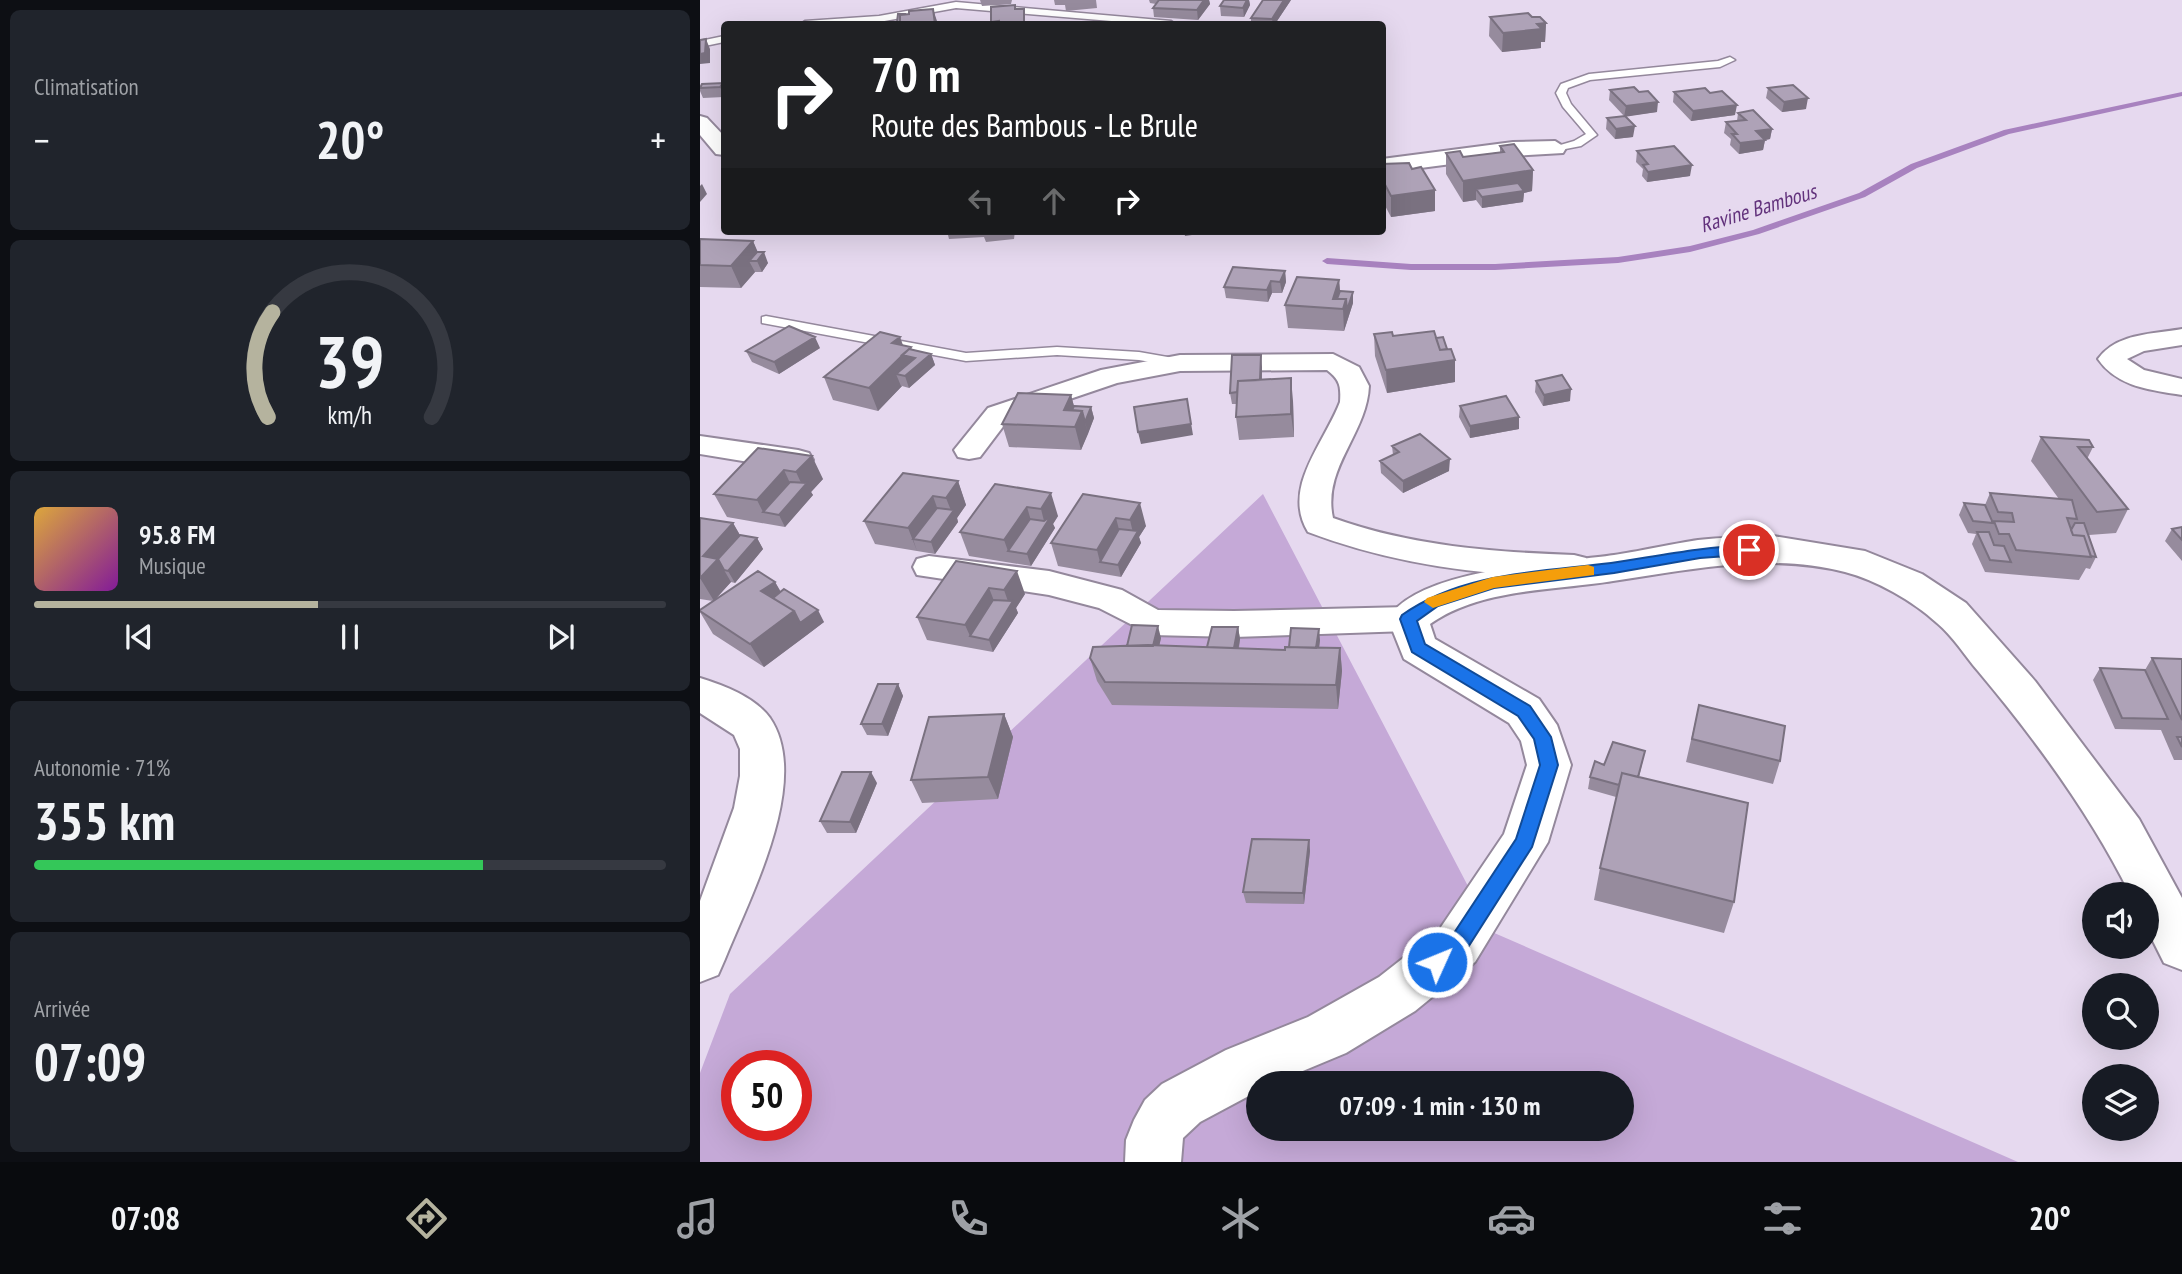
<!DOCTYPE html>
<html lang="fr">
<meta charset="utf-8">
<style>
:root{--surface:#171b24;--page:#20242c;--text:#f1f3f6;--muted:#9ea1a6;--line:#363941;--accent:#b5b39e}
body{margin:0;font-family:"PT Sans Narrow",sans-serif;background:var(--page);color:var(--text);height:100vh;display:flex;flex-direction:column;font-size:26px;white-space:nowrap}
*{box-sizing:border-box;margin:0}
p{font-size:23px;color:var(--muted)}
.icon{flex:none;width:38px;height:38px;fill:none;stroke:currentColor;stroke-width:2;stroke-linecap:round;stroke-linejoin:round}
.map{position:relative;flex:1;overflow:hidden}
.details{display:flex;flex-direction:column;gap:10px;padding:10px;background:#0d0f14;width:700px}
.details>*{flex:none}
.banner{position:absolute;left:21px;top:21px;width:665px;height:214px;border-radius:7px;box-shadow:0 7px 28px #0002;background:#202124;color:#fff;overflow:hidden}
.fabs{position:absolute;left:1382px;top:882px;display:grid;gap:14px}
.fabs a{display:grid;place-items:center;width:77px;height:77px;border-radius:50%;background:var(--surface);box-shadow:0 7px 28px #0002;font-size:35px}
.speed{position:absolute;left:21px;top:1050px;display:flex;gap:14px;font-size:35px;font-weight:700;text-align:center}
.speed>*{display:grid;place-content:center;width:91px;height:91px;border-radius:50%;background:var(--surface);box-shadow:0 7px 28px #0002;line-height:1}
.speed .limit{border:10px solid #d22;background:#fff;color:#111}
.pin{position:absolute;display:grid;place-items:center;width:60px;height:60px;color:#fff;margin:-30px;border:4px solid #fff;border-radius:50%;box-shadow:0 2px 7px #0007}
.me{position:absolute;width:77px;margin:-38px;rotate:46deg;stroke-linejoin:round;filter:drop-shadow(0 0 5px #0008)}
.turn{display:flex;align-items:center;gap:24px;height:147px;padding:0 35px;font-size:32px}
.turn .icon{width:91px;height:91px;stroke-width:2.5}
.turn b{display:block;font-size:49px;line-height:60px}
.lanes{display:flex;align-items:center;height:66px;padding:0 35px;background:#0003;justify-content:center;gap:35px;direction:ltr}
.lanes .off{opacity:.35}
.big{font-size:52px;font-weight:800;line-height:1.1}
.details .widget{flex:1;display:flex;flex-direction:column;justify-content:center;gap:10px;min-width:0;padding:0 24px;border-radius:10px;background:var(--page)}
.details .dial{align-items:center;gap:0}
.dial svg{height:182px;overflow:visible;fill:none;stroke:var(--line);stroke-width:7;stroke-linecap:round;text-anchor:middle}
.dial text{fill:var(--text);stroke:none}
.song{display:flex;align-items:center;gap:21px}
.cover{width:84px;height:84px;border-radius:10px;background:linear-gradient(135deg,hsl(40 70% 55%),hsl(290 70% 35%))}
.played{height:7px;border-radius:4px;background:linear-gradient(90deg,var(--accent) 45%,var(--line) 45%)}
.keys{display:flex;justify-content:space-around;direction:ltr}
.heat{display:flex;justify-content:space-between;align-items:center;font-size:38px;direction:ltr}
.charge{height:10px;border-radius:5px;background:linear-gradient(90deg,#34c759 71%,var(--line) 0)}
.trip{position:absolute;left:546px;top:1071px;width:388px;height:70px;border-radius:35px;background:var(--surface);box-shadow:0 7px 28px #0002;font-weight:800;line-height:70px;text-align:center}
.tabs{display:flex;height:112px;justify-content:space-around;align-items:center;background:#090b0e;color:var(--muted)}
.tabs .icon{width:49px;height:49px}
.tabs .current{color:var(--accent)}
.tabs b{font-size:32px;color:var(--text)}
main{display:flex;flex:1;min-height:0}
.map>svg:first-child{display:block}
</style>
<main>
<section class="details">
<div class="widget"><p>Climatisation</p>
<div class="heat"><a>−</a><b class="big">20°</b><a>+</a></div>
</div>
<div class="widget dial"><svg viewBox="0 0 100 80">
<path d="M14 69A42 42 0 1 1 86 69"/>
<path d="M14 69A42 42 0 0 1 16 23" stroke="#b5b39e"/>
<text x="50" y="56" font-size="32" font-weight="700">39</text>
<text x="50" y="72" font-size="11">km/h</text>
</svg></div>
<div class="widget">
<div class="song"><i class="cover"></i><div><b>95.8 FM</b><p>Musique</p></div></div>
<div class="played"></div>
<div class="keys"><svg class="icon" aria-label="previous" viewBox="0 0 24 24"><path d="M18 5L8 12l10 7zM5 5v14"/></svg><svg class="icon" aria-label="pause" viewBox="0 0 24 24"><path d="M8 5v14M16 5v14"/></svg><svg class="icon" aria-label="next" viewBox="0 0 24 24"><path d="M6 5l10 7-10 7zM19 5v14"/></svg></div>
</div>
<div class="widget"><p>Autonomie · 71%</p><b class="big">355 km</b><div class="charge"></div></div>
<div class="widget"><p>Arrivée</p><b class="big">07:09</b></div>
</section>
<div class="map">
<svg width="1482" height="1162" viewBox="0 0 1482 1162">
<rect width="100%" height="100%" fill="#e6d9ef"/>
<path fill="#c5a9d7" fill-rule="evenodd" d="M563 494 792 932 1318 1162H0V1073L30 994ZM37 1066H96V1125H37ZM558 1083H922V1129H558Z"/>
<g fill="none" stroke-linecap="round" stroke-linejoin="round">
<path fill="#a882bf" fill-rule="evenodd" d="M1482 92V96L1309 134 1217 168 1165 197 1059 234 990 252 918 263 795 270H711L627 264 622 261 627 258 711 264H795L918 257 990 246 1053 230 1159 193 1211 164 1304 130Z"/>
<g stroke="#94889c" stroke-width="3">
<path id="service" d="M256 2 471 21 475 24H447L256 8 179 22 101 24 105 21 179 16Z
M24 36V42L0 47V41Z
M1030 57 1035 60 1020 67 890 80 868 88 866 93 871 104 897 135 881 146 855 151 850 148 874 141 886 134 863 107 856 93 861 84 889 74 1018 61Z
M66 316 266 353 357 347 439 352 479 359 485 363 479 367 439 360 357 355 266 361 62 323V317Z"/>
</g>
<g stroke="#94889c" stroke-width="4">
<path id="minor" d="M0 116 7 118 24 136V155L16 154 0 135Z
M855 141 866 148 863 153 813 156 682 173V159L813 142Z
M1482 329V345L1444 351 1427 359 1444 370 1482 379V395C1451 390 1417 387 1398 359 1416 333 1454 334 1482 329Z
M633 354 659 367 669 386C667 434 622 468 633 518 711 546 792 552 874 555L886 558 890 566 886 574C865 580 843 576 822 575 748 571 677 558 608 532 581 488 625 442 640 402 641 386 640 380 627 370L480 371 417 383 308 420 280 457 269 459 258 457 254 450 288 408 401 370 480 355Z
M0 436 98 450 109 453 113 460 109 467 98 470 0 454Z
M229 556 349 571 422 590 458 610 534 611 708 607 720 610 725 619 720 628 708 631 534 637 452 635 399 608 349 595 217 575 213 567 217 559Z"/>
</g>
<g stroke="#94889c" stroke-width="4">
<path id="secondary" d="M1073 536 1165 551 1222 574 1266 603 1335 681 1439 819 1482 898V970L1464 963 1447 929V894H1430C1391 815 1335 739 1278 671 1265 656 1253 636 1237 623 1213 601 1176 580 1145 572 1067 552 990 570 913 581 852 591 782 588 730 624L735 639 839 699 857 725 871 765 848 842 775 962 715 1011 646 1053 574 1083H558V1091L500 1122 483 1138 481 1162H425L426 1140 434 1120 445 1100 462 1084 526 1050 608 1017 679 977 739 930 804 834 827 765 821 741 809 723 704 659 688 619C717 568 859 563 914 555 942 551 970 544 998 540 1023 537 1048 537 1073 536Z
M0 678C23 685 55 697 70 718 112 780 50 897 25 959L18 975 0 982V901L34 808 40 776V749L34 735 0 713Z"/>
</g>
<use href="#service" fill="#fff" fill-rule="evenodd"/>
<use href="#minor" fill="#fff" fill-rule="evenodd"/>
<use href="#secondary" fill="#fff" fill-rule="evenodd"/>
</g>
<path fill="#968b9d" d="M280 0H312L311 4 282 6Z
M354 0H396L397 8 366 11 365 5H355Z
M449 0H509L510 4 498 20 454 17 453 8 456 4 450 3Z
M524 0H549L550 5 544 17 521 16 520 6Z
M591 0 575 24H551V18Z
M790 17H832L846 23 845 42H841V48L802 52 789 36Z
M23 83 24 97 3 98 0 91V87Z
M1068 88 1106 109 1082 112 1066 98Z
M910 90 957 112 926 116 933 137 915 139 906 129 907 118 924 116 909 100Z
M974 92 1035 115 991 121 973 102Z
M1038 113 1072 129 1070 139 1065 140 1063 150 1039 154 1030 145 1031 139 1024 133 1026 122 1037 121Z
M800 146 833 170 832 191 824 193 823 202 782 208 776 200 763 202 746 174V153L763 157 800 152Z
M937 151 990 176 947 182 942 176 943 169 936 162Z
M682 164 735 211 691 217 682 200Z
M160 231H193L161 234Z
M247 231H315L314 239 286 242 284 237 249 239Z
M0 239 53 241 57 252 68 263 62 272H55L41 288 0 287Z
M585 271 586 282 582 293H572L568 302 526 298 524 287Z
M639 280 640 291 653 303 644 331 588 328 585 305Z
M674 334 693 336 755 382 687 393 675 356Z
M200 337 203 345 211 349 231 354 235 365 209 388 202 386 178 411 133 400 124 377Z
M120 348 79 374 52 362 46 351Z
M562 367V380L593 401 594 437 539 440 536 417V404H532L530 393Z
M836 381 870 401 843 406 835 392Z
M371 395 374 406 391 407 394 418 381 450 309 447 302 424Z
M760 406 819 417V429L770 438 759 417Z
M1341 437 1393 447 1387 459 1428 509 1416 533 1389 535 1396 557 1390 569 1386 568 1379 580 1285 572 1272 544 1276 534 1268 533 1259 515 1264 503 1285 505 1290 493 1359 499 1331 461Z
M692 446 749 471 703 493 681 473 680 461 693 455Z
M58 448 123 479 111 492 113 495 85 527 27 517 14 494Z
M258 481 266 505 257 518 258 522 235 554 175 544 164 521Z
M295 484 358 516 353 524 355 528 331 566 269 556 260 532Z
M383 494 446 526 439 537 441 543 421 577 358 566 351 543Z
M0 518 33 523 40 535 57 538 63 549 35 583 31 582 14 600 75 582 81 592 124 622 64 667 13 634 0 612V610L13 601 0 599Z
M1482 527V561L1465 541 1472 529Z
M256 561 325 594 316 608 318 613 293 652 227 640 217 617Z
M538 627 540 639 539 648 585 650 589 647 620 640 619 648H640L642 671 638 709 412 705 397 681 390 658 427 646 461 638 459 646 507 647Z
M1452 658 1482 659V760H1474L1461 730 1415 729 1393 680 1400 668 1445 670Z
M198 684 203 696 188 736 167 735 161 724Z
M999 705 1080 761 1073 784 986 762Z
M304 714 313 737 298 799 222 803 211 780Z
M945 751 939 777 1034 902 1024 933 894 900 900 868 916 797 888 789 890 777 904 765Z
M177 783 156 833H127L120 821Z
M609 840 610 851 604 904 546 903 543 892Z"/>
<path fill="#7a7180" d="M504 0H509L510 4 498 20 497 10Z
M547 0H549L550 5 544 17 543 8Z
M584 0H591L575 24H573L572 19Z
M233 9 238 24H235Z
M299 21 300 24H292L291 22Z
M846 23 845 42H841V48L802 52 803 33 837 24Z
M6 39 10 49V63L0 64V54Z
M23 83 24 87V97L20 87Z
M1108 98 1106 109 1082 112 1084 102Z
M958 102 957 112 924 117 926 106Z
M1037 105 1035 115 991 121 993 111Z
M935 126 933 137 915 139 916 129Z
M1072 129 1070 139 1065 140 1063 150 1039 154 1040 143 1056 131Z
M992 165 990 176 947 182 948 172Z
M833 170 832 191 824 193 823 202 782 208V197L776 189V200L763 202V181Z
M2 184 7 194 0 202V186Z
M735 190V211L691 217V196Z
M484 231H520L485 236Z
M53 241 60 257 64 252 68 263 62 272 57 261H49L55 272 41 288 31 266Z
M585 271 586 282 582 293 580 282Z
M639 280 641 302 633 299Z
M571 281 572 293 568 302 567 290Z
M653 292V303L644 331 643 309 646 299Z
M115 337 120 348 79 374 74 362Z
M200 337 205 353 211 347 217 365 231 354 235 365 209 388 205 376 196 374 201 386H202L178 411 169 388 192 343Z
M561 355 562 367 561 403 559 391Z
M755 360V382L687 393 686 370Z
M591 378 593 401 594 437 591 414Z
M871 389 870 401 843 406 844 395Z
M371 395 377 418 364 410Z
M487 399 493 435 441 444 438 432Z
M391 407 394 418 388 434 385 422Z
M382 411 388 434 381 450 375 427Z
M819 417V429L770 438V426Z
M112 456 123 479 111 492 113 495 85 527 79 515 103 487 96 472Z
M750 459 749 471 703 493V481Z
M84 470 95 494 63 512 57 500Z
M258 481 266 505 257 518 258 522 235 554 231 542 252 513 246 498Z
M351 493 358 516 353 524 355 528 331 566 327 554 345 525 341 509Z
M233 496 241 519 213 539 217 551 208 528Z
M440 503 446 526 439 537 441 543 421 577 418 565 434 537 430 520Z
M327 507 334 531 308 551 304 540Z
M416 518 422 541 400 562 397 550Z
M33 523 46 546 24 570 31 582 14 601 0 578 3 556Z
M57 538 63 549 35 583 28 571Z
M317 571 325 594 316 608 318 613 293 652 289 640 310 607 304 590Z
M75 582 88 605 80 610 61 591Z
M289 588 298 611 270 636 265 625Z
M118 610 124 622 107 635 100 623Z
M94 611 107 635 64 667 50 644Z
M458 626 461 638 454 669 451 657Z
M538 627 540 639 535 669 533 658Z
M619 629 620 640 616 671 615 659Z
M640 648 642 671 638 709 636 685Z
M198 684 203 696 188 736 182 724Z
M304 714 313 737 298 799 288 777Z
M171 772 177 783 156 833 150 822Z
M609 840 610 851 604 904 603 893Z"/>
<path fill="#aea2b7" stroke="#7a7180" stroke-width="2" d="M459 0H504L497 10 453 8Z
M524 0H547L543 8 520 6Z
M563 0H584L572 19 551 18Z
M315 5V9H324V24H299V21L291 22V7Z
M233 9 235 24H196H200V15L209 14V11Z
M828 13 832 17H840L846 23 837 24 842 29 803 33 790 17Z
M198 14H206L200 15V22H197Z
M6 39 5 53 0 54V40Z
M23 83 20 87 0 88 2 84Z
M1093 85 1108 98 1084 102 1068 88Z
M934 87 939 92 948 91 958 102 926 106 910 90Z
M1005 88 1010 93 1022 91 1037 105 993 111 974 92Z
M1053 110 1072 129 1056 131 1065 140 1040 143 1032 134H1037L1026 122 1046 120 1038 113Z
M925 116 935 126 916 129 907 118Z
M814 144 833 170 763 181 746 153 760 151 763 157 804 152 800 146Z
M974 146 992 165 948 172 943 165 948 164 937 151Z
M709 163 712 169 721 167 735 190 691 196 682 179V164Z
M818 183 824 191 782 197 776 189Z
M0 239 53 241 31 266 0 265Z
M57 252H64L57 261H49Z
M533 267 585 271 580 282 571 281 567 290 524 287Z
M597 277 639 280 633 299H646L643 309 585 305Z
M640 291 653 292 647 310 646 299H637Z
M89 326 115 337 74 362 46 351Z
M734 331 740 350 751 349 755 360 686 370 674 334 692 332 693 336Z
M180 332 200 337 192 343 211 347 169 388 124 377Z
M743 337 747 349 740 350 736 338Z
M209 349 231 354 205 376 196 374 215 358 202 355Z
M532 355H561L560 380 538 381 537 392 530 393Z
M862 375 871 389 844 395 836 381Z
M591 378V414L536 417 538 381Z
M318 393 371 395 364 410 382 411 375 427 302 424Z
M806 396 819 417 770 426 760 406Z
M487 399 491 424 438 432 434 407Z
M374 406 391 407 385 422 382 411 372 410Z
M720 434 750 459 703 481 680 461 699 452 692 446Z
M1341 437 1389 440 1393 447H1378L1428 509 1397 512Z
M58 448 112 456 96 472 84 470 57 500 14 494Z
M203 473 258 481 246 498 233 496 208 528 164 521Z
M90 482 107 483 79 515 63 512Z
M295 484 351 493 341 509 327 507 304 540 260 532Z
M1290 493 1372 500 1377 519 1367 518 1373 535 1384 536 1391 557 1316 550 1309 534H1299L1294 521 1314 522 1312 513 1298 512Z
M383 494 440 503 430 520 416 518 397 550 351 543Z
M1264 503 1285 505 1293 523 1273 521Z
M237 508 254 510 231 542 213 539Z
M351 516 327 554 308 551 330 519 344 521Z
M0 518 33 523 3 556 18 559 0 578Z
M1375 523H1384L1396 557 1391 556 1384 536 1373 535 1371 530Z
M1482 527V540L1472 529Z
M419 529 438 531 418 565 400 562Z
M1277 532H1289L1294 545 1304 546 1311 562 1290 560Z
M40 535 57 538 28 571 24 570 18 559Z
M256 561 317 571 304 590 289 588 265 625 217 617Z
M58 571 75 582 61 591 94 611 50 644 0 611V610Z
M84 589 118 610 100 623 94 611 73 598Z
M293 600 313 601 289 640 270 636Z
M432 625 458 626 453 646H427Z
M512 627H538L534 648 507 647Z
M591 628 619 629 616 648 589 647Z
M448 645 585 650V647L640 648 636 685 405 682 390 658 393 647Z
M1452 658 1482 659V720Z
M1400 668 1445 670 1468 719 1422 718Z
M178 684H198L182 724H161Z
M999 705 1085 726 1080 761 992 739Z
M304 714 288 777 211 780 229 717Z
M1477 737H1482V747Z
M913 742 945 751 938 777 922 773 919 785 890 777 895 761 904 765Z
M142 772H171L150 822 120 821Z
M922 773 1048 803 1034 902 900 868Z
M552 839 609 840 603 893 543 892Z"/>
<path fill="#1a73e8" stroke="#114b97" stroke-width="2" d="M1049 545 1056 550 1054 554 1000 558 914 573 794 588 738 606 717 621 725 644 830 706 851 737 858 765 832 847 765 952 737 971 730 969 727 962 730 955 750 939 816 839 840 765 834 739 818 716 712 652 700 619 702 615C762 572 840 572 911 563 958 556 1002 547 1049 545Z"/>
<path fill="#f59e0b" d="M888 565 894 567V575L794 588 733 608 724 602 727 598 793 577Z"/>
<g text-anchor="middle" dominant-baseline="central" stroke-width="6" stroke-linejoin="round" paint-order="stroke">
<g font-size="21" font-style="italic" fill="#62327c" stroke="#e6d9ef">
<text transform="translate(1058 208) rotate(-17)">Ravine Bambous</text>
</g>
</g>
</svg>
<div class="fabs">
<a><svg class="icon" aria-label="sound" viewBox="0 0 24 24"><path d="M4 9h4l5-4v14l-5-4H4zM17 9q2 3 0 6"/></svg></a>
<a><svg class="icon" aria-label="search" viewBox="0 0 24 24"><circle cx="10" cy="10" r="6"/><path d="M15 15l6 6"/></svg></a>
<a><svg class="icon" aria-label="layers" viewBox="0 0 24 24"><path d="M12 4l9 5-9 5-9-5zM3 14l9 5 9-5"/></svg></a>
</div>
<div class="speed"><div class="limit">50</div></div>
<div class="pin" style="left:1049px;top:550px;background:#d93025"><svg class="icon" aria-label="arrive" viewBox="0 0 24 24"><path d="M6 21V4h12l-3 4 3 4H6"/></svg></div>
<svg class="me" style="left:737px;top:962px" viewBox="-20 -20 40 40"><circle r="17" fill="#1a73e8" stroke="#fff" stroke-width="3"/><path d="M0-11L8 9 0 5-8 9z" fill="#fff"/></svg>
<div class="trip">07:09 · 1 min · 130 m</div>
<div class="banner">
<div class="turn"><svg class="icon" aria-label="right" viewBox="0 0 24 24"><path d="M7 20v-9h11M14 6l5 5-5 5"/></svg><div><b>70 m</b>Route des Bambous - Le Brule</div></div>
<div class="lanes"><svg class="icon off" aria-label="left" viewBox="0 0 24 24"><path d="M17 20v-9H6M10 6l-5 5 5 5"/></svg><svg class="icon off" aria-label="ahead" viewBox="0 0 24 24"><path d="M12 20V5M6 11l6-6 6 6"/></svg><svg class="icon" aria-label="right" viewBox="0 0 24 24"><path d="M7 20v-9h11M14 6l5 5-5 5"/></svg></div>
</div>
</div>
</main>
<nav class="tabs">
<b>07:08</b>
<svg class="icon current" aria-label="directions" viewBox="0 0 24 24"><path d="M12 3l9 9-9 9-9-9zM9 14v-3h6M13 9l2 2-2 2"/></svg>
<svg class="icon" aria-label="music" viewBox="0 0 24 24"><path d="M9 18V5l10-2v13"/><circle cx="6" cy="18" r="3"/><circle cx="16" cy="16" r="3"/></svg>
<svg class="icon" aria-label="phone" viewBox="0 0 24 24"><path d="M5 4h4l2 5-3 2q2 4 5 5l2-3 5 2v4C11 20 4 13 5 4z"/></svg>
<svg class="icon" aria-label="climate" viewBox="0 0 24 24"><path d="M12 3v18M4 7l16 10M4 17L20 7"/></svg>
<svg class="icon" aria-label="car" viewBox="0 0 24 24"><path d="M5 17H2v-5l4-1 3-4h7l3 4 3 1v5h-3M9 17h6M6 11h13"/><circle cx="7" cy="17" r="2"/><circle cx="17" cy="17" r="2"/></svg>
<svg class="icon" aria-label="filters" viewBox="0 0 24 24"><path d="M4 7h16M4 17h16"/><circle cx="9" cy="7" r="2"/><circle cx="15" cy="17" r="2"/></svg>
<b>20°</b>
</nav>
